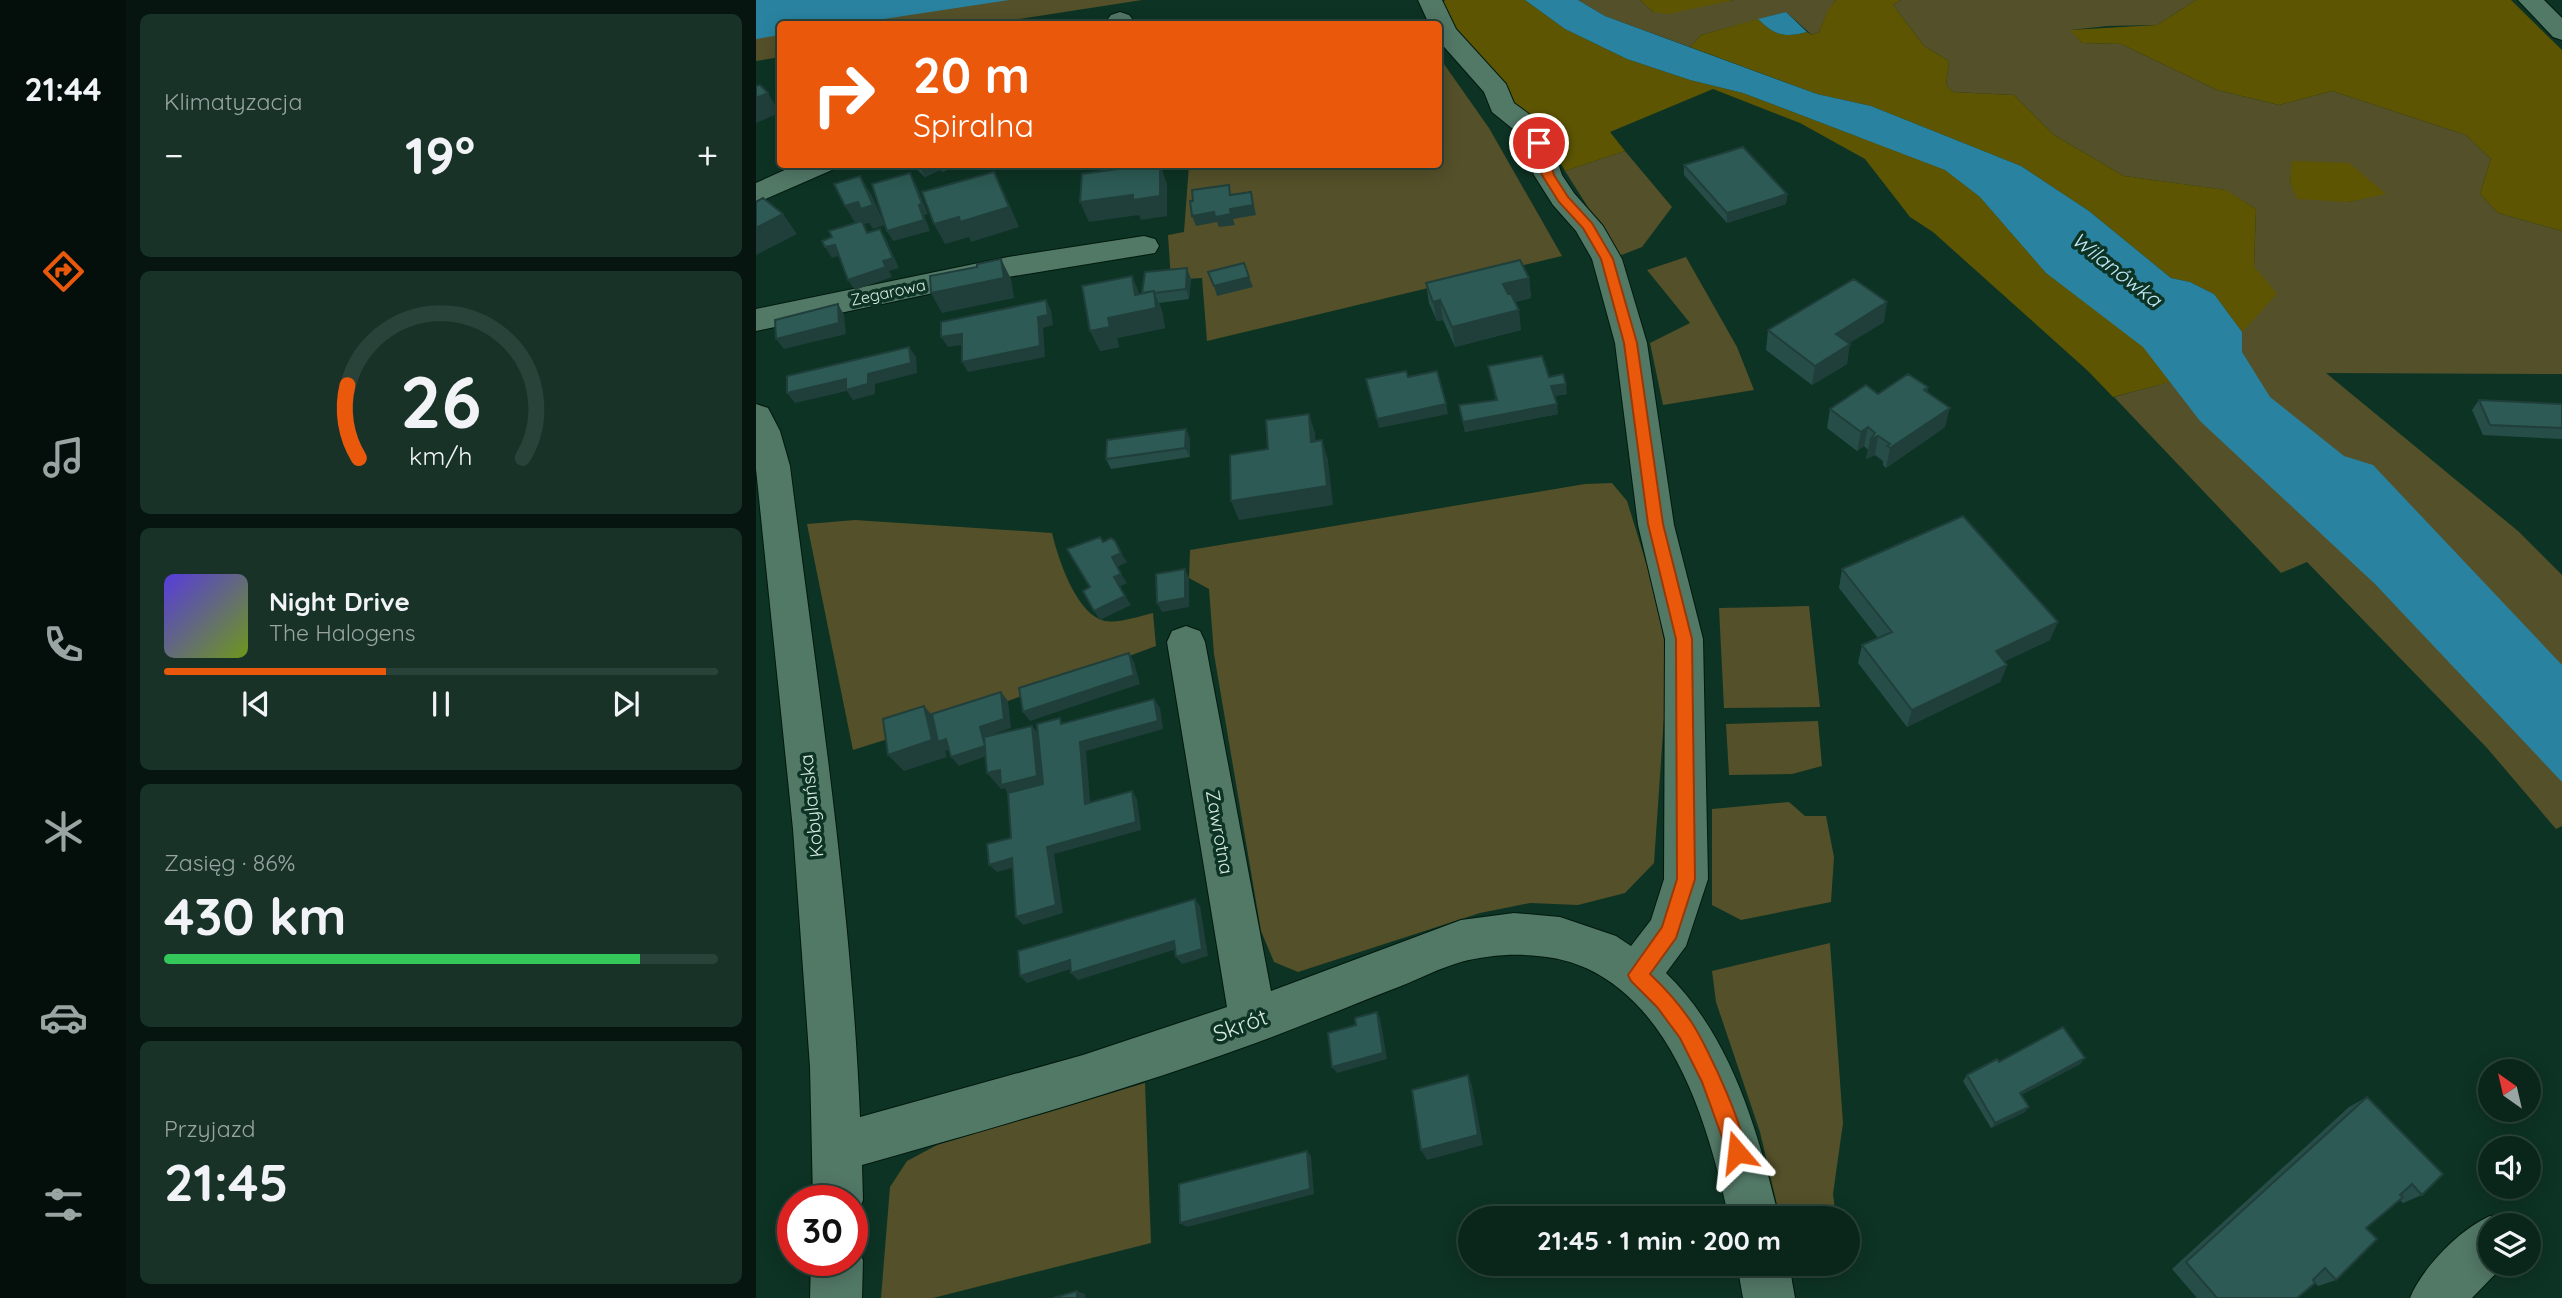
<!DOCTYPE html>
<html lang="pl">
<meta charset="utf-8">
<style>
:root{--surface:#0a261b;--page:#183228;--text:#f1f3f6;--muted:#99a5a3;--line:#2a433a;--accent:#ea580c}
body{margin:0;font-family:Quicksand,sans-serif;background:var(--page);color:var(--text);height:100vh;display:flex;flex-direction:column;font-size:26px;white-space:nowrap}
*{box-sizing:border-box;margin:0}
p{font-size:23px;color:var(--muted)}
.icon{flex:none;width:38px;height:38px;fill:none;stroke:currentColor;stroke-width:2;stroke-linecap:round;stroke-linejoin:round}
.map{position:relative;flex:1;overflow:hidden}
.sheet{display:flex;flex-direction:column;gap:14px;padding:14px;background:#06150f;width:630px}
.sheet>*{flex:none}
.banner{position:absolute;left:21px;top:21px;width:665px;height:147px;border-radius:7px;box-shadow:0 4px 18px #0003,0 0 0 2px var(--line);background:#ea580c;color:#fff;overflow:hidden}
.needle{width:46px;rotate:326deg}
.fabs{position:absolute;left:1722px;top:1059px;display:grid;gap:14px}
.fabs a{display:grid;place-items:center;width:63px;height:63px;border-radius:50%;background:var(--surface);box-shadow:0 4px 18px #0003,0 0 0 2px var(--line);font-size:35px}
.speed{position:absolute;left:21px;top:1185px;display:flex;gap:14px;font-size:35px;font-weight:700;text-align:center}
.speed>*{display:grid;place-content:center;width:91px;height:91px;border-radius:50%;background:var(--surface);box-shadow:0 4px 18px #0003,0 0 0 2px var(--line);line-height:1}
.speed .limit{border:10px solid #d22;background:#fff;color:#111}
.pin{position:absolute;display:grid;place-items:center;width:60px;height:60px;color:#fff;margin:-30px;border:4px solid #fff;border-radius:50%;box-shadow:0 2px 7px #0007}
.me{position:absolute;width:77px;margin:-38px;rotate:343deg;stroke-linejoin:round;filter:drop-shadow(0 0 5px #0008)}
.turn{display:flex;align-items:center;gap:24px;height:147px;padding:0 21px;font-size:32px}
.turn .icon{width:91px;height:91px;stroke-width:2.5}
.turn b{display:block;font-size:49px;line-height:60px}
.big{font-size:52px;font-weight:700;line-height:1.1}
.sheet .widget{flex:1;display:flex;flex-direction:column;justify-content:center;gap:10px;min-width:0;padding:0 24px;border-radius:10px;background:var(--page)}
.sheet .dial{align-items:center;gap:0}
.dial svg{height:182px;overflow:visible;fill:none;stroke:var(--line);stroke-width:7;stroke-linecap:round;text-anchor:middle}
.dial text{fill:var(--text);stroke:none}
.song{display:flex;align-items:center;gap:21px}
.cover{width:84px;height:84px;border-radius:10px;background:linear-gradient(135deg,hsl(250 70% 55%),hsl(80 70% 35%))}
.played{height:7px;border-radius:4px;background:linear-gradient(90deg,var(--accent) 40%,var(--line) 40%)}
.keys{display:flex;justify-content:space-around;direction:ltr}
.heat{display:flex;justify-content:space-between;align-items:center;font-size:38px;direction:ltr}
.charge{height:10px;border-radius:5px;background:linear-gradient(90deg,#34c759 86%,var(--line) 0)}
.trip{position:absolute;left:702px;top:1206px;width:402px;height:70px;border-radius:35px;background:var(--surface);box-shadow:0 4px 18px #0003,0 0 0 2px var(--line);font-weight:700;line-height:70px;text-align:center}
main{display:flex;flex:1;min-height:0}
.tab-bar{display:flex;flex-direction:column;width:126px;justify-content:space-around;align-items:center;background:#040f0b;color:var(--muted)}
.tab-bar .icon{width:49px;height:49px}
.tab-bar .active{color:var(--accent)}
.tab-bar b{font-size:32px;color:var(--text)}
.map>svg:first-child{display:block}
</style>
<main>
<nav class="tab-bar">
<b>21:44</b>
<svg class="icon active" aria-label="directions" viewBox="0 0 24 24"><path d="M12 3l9 9-9 9-9-9zM9 14v-3h6M13 9l2 2-2 2"/></svg>
<svg class="icon" aria-label="music" viewBox="0 0 24 24"><path d="M9 18V5l10-2v13"/><circle cx="6" cy="18" r="3"/><circle cx="16" cy="16" r="3"/></svg>
<svg class="icon" aria-label="phone" viewBox="0 0 24 24"><path d="M5 4h4l2 5-3 2q2 4 5 5l2-3 5 2v4C11 20 4 13 5 4z"/></svg>
<svg class="icon" aria-label="climate" viewBox="0 0 24 24"><path d="M12 3v18M4 7l16 10M4 17L20 7"/></svg>
<svg class="icon" aria-label="car" viewBox="0 0 24 24"><path d="M5 17H2v-5l4-1 3-4h7l3 4 3 1v5h-3M9 17h6M6 11h13"/><circle cx="7" cy="17" r="2"/><circle cx="17" cy="17" r="2"/></svg>
<svg class="icon" aria-label="filters" viewBox="0 0 24 24"><path d="M4 7h16M4 17h16"/><circle cx="9" cy="7" r="2"/><circle cx="15" cy="17" r="2"/></svg>
</nav>
<section class="sheet">
<div class="widget"><p>Klimatyzacja</p>
<div class="heat"><a>−</a><b class="big">19°</b><a>+</a></div>
</div>
<div class="widget dial"><svg viewBox="0 0 100 80">
<path d="M14 69A42 42 0 1 1 86 69"/>
<path d="M14 69A42 42 0 0 1 9 37" stroke="#ea580c"/>
<text x="50" y="56" font-size="32" font-weight="700">26</text>
<text x="50" y="72" font-size="11">km/h</text>
</svg></div>
<div class="widget">
<div class="song"><i class="cover"></i><div><b>Night Drive</b><p>The Halogens</p></div></div>
<div class="played"></div>
<div class="keys"><svg class="icon" aria-label="previous" viewBox="0 0 24 24"><path d="M18 5L8 12l10 7zM5 5v14"/></svg><svg class="icon" aria-label="pause" viewBox="0 0 24 24"><path d="M8 5v14M16 5v14"/></svg><svg class="icon" aria-label="next" viewBox="0 0 24 24"><path d="M6 5l10 7-10 7zM19 5v14"/></svg></div>
</div>
<div class="widget"><p>Zasięg · 86%</p><b class="big">430 km</b><div class="charge"></div></div>
<div class="widget"><p>Przyjazd</p><b class="big">21:45</b></div>
</section>
<div class="map">
<svg width="1806" height="1298" viewBox="0 0 1806 1298">
<rect width="100%" height="100%" fill="#0d3324"/>
<path fill="#545029" fill-rule="evenodd" d="M0 0H386L230 24H24V57L0 61Z
M822 0H884L897 12 978 0H1080L1072 11 1063 32 1056 35 1030 12 945 35 934 47 849 16Z
M1145 0H1440L1401 25 1351 26 1315 30 1326 43 1365 44 1461 90 1523 105 1576 91 1710 135 1735 159 1724 194 1742 213 1806 231V374L1570 373 1762 531 1806 575V692L1516 426 1458 294 1486 332 1498 266 1500 209 1469 190 1368 176 1298 135 1258 95 1197 92 1190 85 1193 61 1168 46 1137 5ZM1537 161 1629 193 1593 202 1534 182Z
M683 57 733 128 806 256 451 341 446 278 415 280 412 235 428 232 433 165 682 164Z
M1104 138 1145 140 1250 195 1627 592 1806 716V826L1800 829 1731 748 1551 562 1525 573 1358 397 1413 382 1387 346 1290 273 1224 197 1189 170Z
M869 151 916 207 886 247 863 256 809 171Z
M930 257 981 347 998 390 907 405 894 343 934 323 891 270Z
M856 483 871 501 897 585 912 660 898 863 869 893 822 905 774 903 724 913 542 972 518 962 505 931 458 654 453 589 433 578 434 550 829 484Z
M99 520 296 533C302 558 318 607 343 619 357 626 383 616 397 613L400 646 252 701 97 750 51 524Z
M1053 606 1064 707 968 708 963 608Z
M1062 721 1066 766 1036 774 973 775 970 724Z
M1033 802 1049 816H1070L1078 857 1075 902 985 920 956 905V809Z
M1074 943 1087 1123 1077 1194 1080 1218H1024L1004 1132 960 1002 956 971Z
M389 1083 395 1243 177 1298H125L134 1187 151 1161 181 1145Z"/>
<path fill="#5d5502" d="M689 0H769L809 29 871 59 934 80 987 93 1189 170 1224 197 1290 273 1387 346 1414 382 1357 397 1332 371 1177 232 1154 217 1109 159 1044 123 957 89 854 132 869 151 809 171 789 134 752 106 700 33 686 4Z
M884 0H978L912 14 897 12Z
M1080 0H1145L1137 5 1168 46 1193 61 1190 85 1197 92 1258 95 1298 135 1368 176 1470 190 1500 209 1498 266 1521 294 1486 332 1458 294 1434 282 1415 278 1333 211 1265 166 1115 106 1061 94 934 47 945 35 1002 19C1019 36 1029 38 1051 32L1056 35 1063 32 1072 10Z
M1440 0H1755L1806 50V231L1742 213 1724 194 1735 159 1710 135 1576 91 1523 105 1461 90 1365 44 1326 43 1314 30 1401 25Z
M1536 161 1593 163 1630 194 1593 202 1541 199 1534 182Z"/>
<path fill="#2983a0" d="M0 0H253L95 24H24V35L0 39Z
M769 0H822L849 16 1061 94 1115 106 1265 166 1333 211 1415 278 1434 282 1458 294 1486 332V352L1514 397 1588 456 1617 465 1806 665V782L1619 584 1444 421 1387 347 1290 273 1224 197 1189 170 987 93 934 80 871 59 809 29Z
M1030 12 1051 32C1029 38 1019 36 1002 19Z"/>
<g fill="none" stroke-linecap="round" stroke-linejoin="round">
<g stroke="#00190e" stroke-width="2">
<path id="minor" d="M662 0H686L700 29 750 84 758 103 777 117 793 137 806 175 818 193 847 226 866 259 891 343 918 525 947 639 952 879 930 946 910 973C976 1037 1002 1132 1023 1218H973C953 1130 921 1010 830 968 793 951 743 952 705 962 684 968 665 978 645 986 596 1005 546 1026 497 1044 368 1091 237 1128 106 1165L107 1200 100 1218 96 1219V1200H57L54 1067 37 829 0 469V404L12 408 24 431 34 466C61 682 95 899 104 1117L327 1055 471 1007 411 642 416 631 430 626 444 631 449 642 515 991 705 920 758 913 804 917 860 936 875 946 895 920 908 879 909 639 882 525 859 343 836 259 820 231 797 205 778 175 769 144 757 129 736 112 728 92 682 40V24H673Z
M1762 0H1788L1806 18V40L1797 37Z
M364 12 373 15 377 20 373 24H348L355 15Z
M42 164H80L76 170 0 203V183Z
M388 236 399 239 403 246 399 253 252 277 0 331V309L252 257Z
M1734 1216 1753 1225H1734V1264H1749L1716 1298H1654C1666 1268 1704 1229 1734 1216Z
M96 1241 107 1260 106 1298H54L55 1260H96Z
M981 1264H1033L1039 1298H987Z"/>
</g>
<use href="#minor" fill="#527866" fill-rule="evenodd"/>
</g>
<path fill="#274d48" d="M155 164H203L187 172 184 170 169 177Z
M928 165 1031 194 1030 204 971 223 928 175Z
M376 276 383 294 435 279 433 299 403 303 406 311 409 328 361 338 363 347 344 351Z
M773 278 775 298 759 302 765 330 699 347 687 320 681 321 673 303 670 283Z
M1128 322 1093 343 1091 364 1056 385 1010 350 1012 330Z
M732 366 793 377 811 394 798 396 802 414 709 432 703 405 740 401Z
M1172 387 1171 392 1189 427 1130 468 1127 465V461L1119 455 1110 459 1112 450 1108 446 1101 451 1071 428 1074 409 1122 394Z
M1723 400 1806 404V439L1727 435 1716 410Z
M430 429 434 439V457L355 469 350 459Z
M1086 569 1294 640 1249 661 1251 665 1244 682 1151 727 1102 663 1106 645 1122 638 1083 588Z
M1329 1058 1324 1064 1265 1095 1269 1112 1235 1128 1207 1081 1211 1075 1243 1062Z
M1611 1097 1666 1195 1647 1203 1644 1200 1610 1228 1580 1280 1562 1286 1559 1283 1541 1298H1441L1416 1269 1593 1107Z"/>
<path fill="#203f3b" d="M12 93 24 113 0 123V98Z
M162 164H181L184 170 169 177Z
M183 164H203L187 172Z
M404 164 411 184V216L385 220 383 215 333 222 324 202Z
M238 172 248 192 263 227 215 242 213 237 189 244 178 224Z
M154 173 160 184 172 214 168 215 174 231 137 241 131 231 163 205Z
M104 176 116 196 129 225 117 229 113 223 108 224 117 243 101 226 89 206Z
M495 192 500 215 477 219 479 225 463 227 461 222 440 226 436 216 474 209Z
M1031 194 1030 204 971 223V213Z
M27 214 41 234 0 255V228Z
M124 229 130 239 143 268 133 271 136 277 99 290 92 280 127 261Z
M79 245 85 255 76 258 69 247Z
M245 259 255 279 258 298 186 313 175 293Z
M431 268 435 279 433 299 430 289Z
M376 276 384 295 398 291 406 311 409 328 361 338 363 347 344 351 334 331 352 318 379 295Z
M493 277 497 287 461 296 458 286Z
M773 278 775 298 750 304 747 284Z
M290 300 295 310 297 325 287 328 289 357 212 372 206 362 282 317Z
M684 300 687 320 681 321 677 302Z
M1131 302 1128 322 1077 353 1080 334Z
M82 304 88 315 90 334 28 349 20 339Z
M763 310 765 330 699 347 696 327Z
M206 334 212 344 192 347 185 337Z
M1094 344 1091 364 1056 385 1059 366Z
M153 347 160 357 161 373 119 384V394L97 400 91 391 39 403 31 393 112 374Z
M810 384 811 394 796 396 795 386Z
M690 404 692 414 623 428 621 419Z
M801 404 802 414 709 432 707 422Z
M1194 408 1189 427 1130 468 1134 448Z
M553 414 559 433 561 461 555 442Z
M1112 427 1108 446 1101 451 1105 432Z
M430 429 434 439V457L429 448Z
M1122 436 1119 455 1110 459 1114 440Z
M566 440 572 460 577 505 483 520 475 501Z
M365 553 371 562 361 567 356 557Z
M429 569 433 578V607L406 612 401 603Z
M365 574 371 583 363 587 358 577Z
M369 596 375 605 344 620 338 611Z
M1302 622 1294 640 1234 668 1240 651Z
M373 653 378 662 384 684 274 721 267 712Z
M1251 665 1244 682 1151 727 1156 710Z
M245 692 252 701 255 728 231 736 236 754 203 766 195 757 224 727Z
M398 699 404 708 407 729 330 751 335 812 329 804 324 742Z
M168 706 183 723 190 739 198 748 190 751 189 750 191 757 148 771 132 755Z
M276 726 289 742 294 792 259 801 248 788 245 789 231 773Z
M376 791 381 799 385 830 298 854 307 913 267 925 260 917 291 847Z
M256 858 263 866 241 872 233 865Z
M439 899 444 906 452 956 426 964 420 957Z
M418 941 424 948 322 980 315 973Z
M314 960 321 967 271 983 264 976Z
M621 1012 624 1018 631 1059 581 1073 576 1067Z
M1329 1058 1324 1064 1259 1098 1264 1093Z
M712 1075 716 1086 727 1145 671 1160 665 1150Z
M1273 1107 1269 1112 1235 1128 1239 1123Z
M551 1151 555 1156 558 1194 431 1227 424 1223Z
M321 1291 329 1294V1298H321Z"/>
<path fill="#2d5a54" stroke="#203f3b" stroke-width="2" d="M4 85 12 93 0 98V86Z
M987 147 1031 194 971 213 928 165Z
M399 164H404V196L377 200V195L324 202 326 174Z
M238 172 253 207 204 222 203 217 178 224 166 192Z
M154 173 166 204 163 205 168 220 131 231 116 184Z
M104 176 117 205 105 209 102 202 89 206 78 184Z
M473 185 474 195 495 192 497 205 474 209 475 214 459 217 458 212 436 216 434 201H437L436 190Z
M7 198 27 214 0 228V202Z
M106 221 111 233 124 229 137 258 127 261 130 267 92 280 79 245 69 247 66 241 76 237 73 231Z
M245 259 248 278 175 293 174 276 221 267V264Z
M764 260 773 278 747 284 752 294H755L763 310 696 327 684 300 677 302 670 283Z
M488 263 493 277 458 286 452 272Z
M431 268 430 289 398 293V291L386 293 389 272Z
M376 276 379 295 398 291 400 308 352 318 354 327 334 331 326 286Z
M1098 279 1131 302 1080 334 1094 344 1059 366 1012 330Z
M290 300 292 315 282 317 284 346 206 362V334L185 337V322Z
M82 304 83 323 20 339 19 320Z
M153 347 155 363 112 374V384L90 390V379L31 393V376Z
M786 356 793 377 807 374 810 384 795 386 801 404 707 422 703 405 741 400 732 366Z
M650 371 652 377 681 371 690 404 621 419 610 379Z
M1152 374 1172 387 1168 390 1194 408 1134 448 1131 446 1134 444 1122 436 1114 440 1119 433 1112 427 1105 432 1074 409 1110 385 1122 394Z
M1723 400 1806 404V428L1734 425Z
M553 414 555 442 566 440 571 486 475 501 474 455 512 449 510 420Z
M430 429 429 448 350 459 351 440Z
M1207 516 1302 622 1240 651 1251 665 1156 710 1106 645 1136 632 1086 569Z
M344 537 347 542 355 538 359 541 365 553 356 557 365 574 358 577 369 596 338 611 327 591 334 587 311 549Z
M429 569V598L401 603 400 574Z
M373 653 378 675 267 712 263 688Z
M245 692 248 719 224 727 229 746 195 757 190 739 182 742 176 714Z
M398 699 402 721 324 742 329 804 376 791 380 822 291 847 300 905 260 917 256 858 233 865 231 844 255 838 252 793 287 784 281 724 304 718 305 724Z
M168 706 176 740 132 755 127 719Z
M276 726 281 776 245 785 244 770 231 773 228 737Z
M439 899 446 949 420 957 418 941 315 973 314 960 264 976 262 951Z
M621 1012 627 1053 576 1067 572 1033 600 1025 599 1018Z
M1307 1027 1329 1058 1264 1093 1273 1107 1239 1123 1211 1075 1241 1059 1243 1062Z
M712 1075 722 1135 665 1150 656 1090Z
M1611 1097 1687 1174 1666 1195 1656 1184 1644 1195 1647 1197 1610 1228 1621 1239 1580 1280 1569 1268 1557 1280 1559 1283 1541 1298H1461L1430 1262Z
M551 1151 554 1189 424 1223 423 1184Z
M321 1291V1298H297Z"/>
<path fill="#ea580c" stroke="#983908" stroke-width="2" d="M783 139 789 143 798 175 812 197 836 223 857 259 881 343 907 524 936 639 939 879 920 938 894 974C910 989 924 1005 936 1023 950 1044 996 1140 988 1159L981 1162 974 1159 946 1082 924 1038 901 1007 875 981 872 975 906 927 921 879 920 639 892 524 868 343 845 259 827 228 803 202 786 175 777 143Z"/>
<g text-anchor="middle" dominant-baseline="central" stroke-width="7" stroke-linejoin="round" paint-order="stroke">
<g font-size="16" fill="#d7ebe1" stroke="#0d3324">
<text transform="translate(132 292) rotate(-12)">Zegarowa</text>
</g>
<g font-size="19" fill="#d7ebe1" stroke="#0d3324">
<text transform="translate(55 806) rotate(-96)">Kobylańska</text>
<text transform="translate(464 832) rotate(80)">Zawrotna</text>
</g>
<g font-size="21" font-style="italic" fill="#c0eafa" stroke="#0d3324">
<text transform="translate(1361 269) rotate(38)">Wilanówka</text>
</g>
<g font-size="23" fill="#d7ebe1" stroke="#0d3324">
<text transform="translate(484 1025) rotate(-20)">Skrót</text>
</g>
</g>
</svg>
<div class="fabs">
<a><svg class="needle" viewBox="-14 -14 28 28"><path d="M0-13l5 13h-10z" fill="#e53935"/><path d="M0 13l5-13h-10z" fill="#99a5a3"/></svg></a>
<a><svg class="icon" aria-label="sound" viewBox="0 0 24 24"><path d="M4 9h4l5-4v14l-5-4H4zM17 9q2 3 0 6"/></svg></a>
<a><svg class="icon" aria-label="layers" viewBox="0 0 24 24"><path d="M12 4l9 5-9 5-9-5zM3 14l9 5 9-5"/></svg></a>
</div>
<div class="speed"><div class="limit">30</div></div>
<div class="pin" style="left:783px;top:143px;background:#d93025"><svg class="icon" aria-label="arrive" viewBox="0 0 24 24"><path d="M6 21V4h12l-3 4 3 4H6"/></svg></div>
<svg class="me" style="left:981px;top:1152px" viewBox="-20 -20 40 40"><path d="M0-17L14 15 0 8-14 15z" fill="#ea580c" stroke="#fff" stroke-width="4"/></svg>
<div class="trip">21:45 · 1 min · 200 m</div>
<div class="banner">
<div class="turn"><svg class="icon" aria-label="right" viewBox="0 0 24 24"><path d="M7 20v-9h11M14 6l5 5-5 5"/></svg><div><b>20 m</b>Spiralna</div></div>
</div>
</div>
</main>
